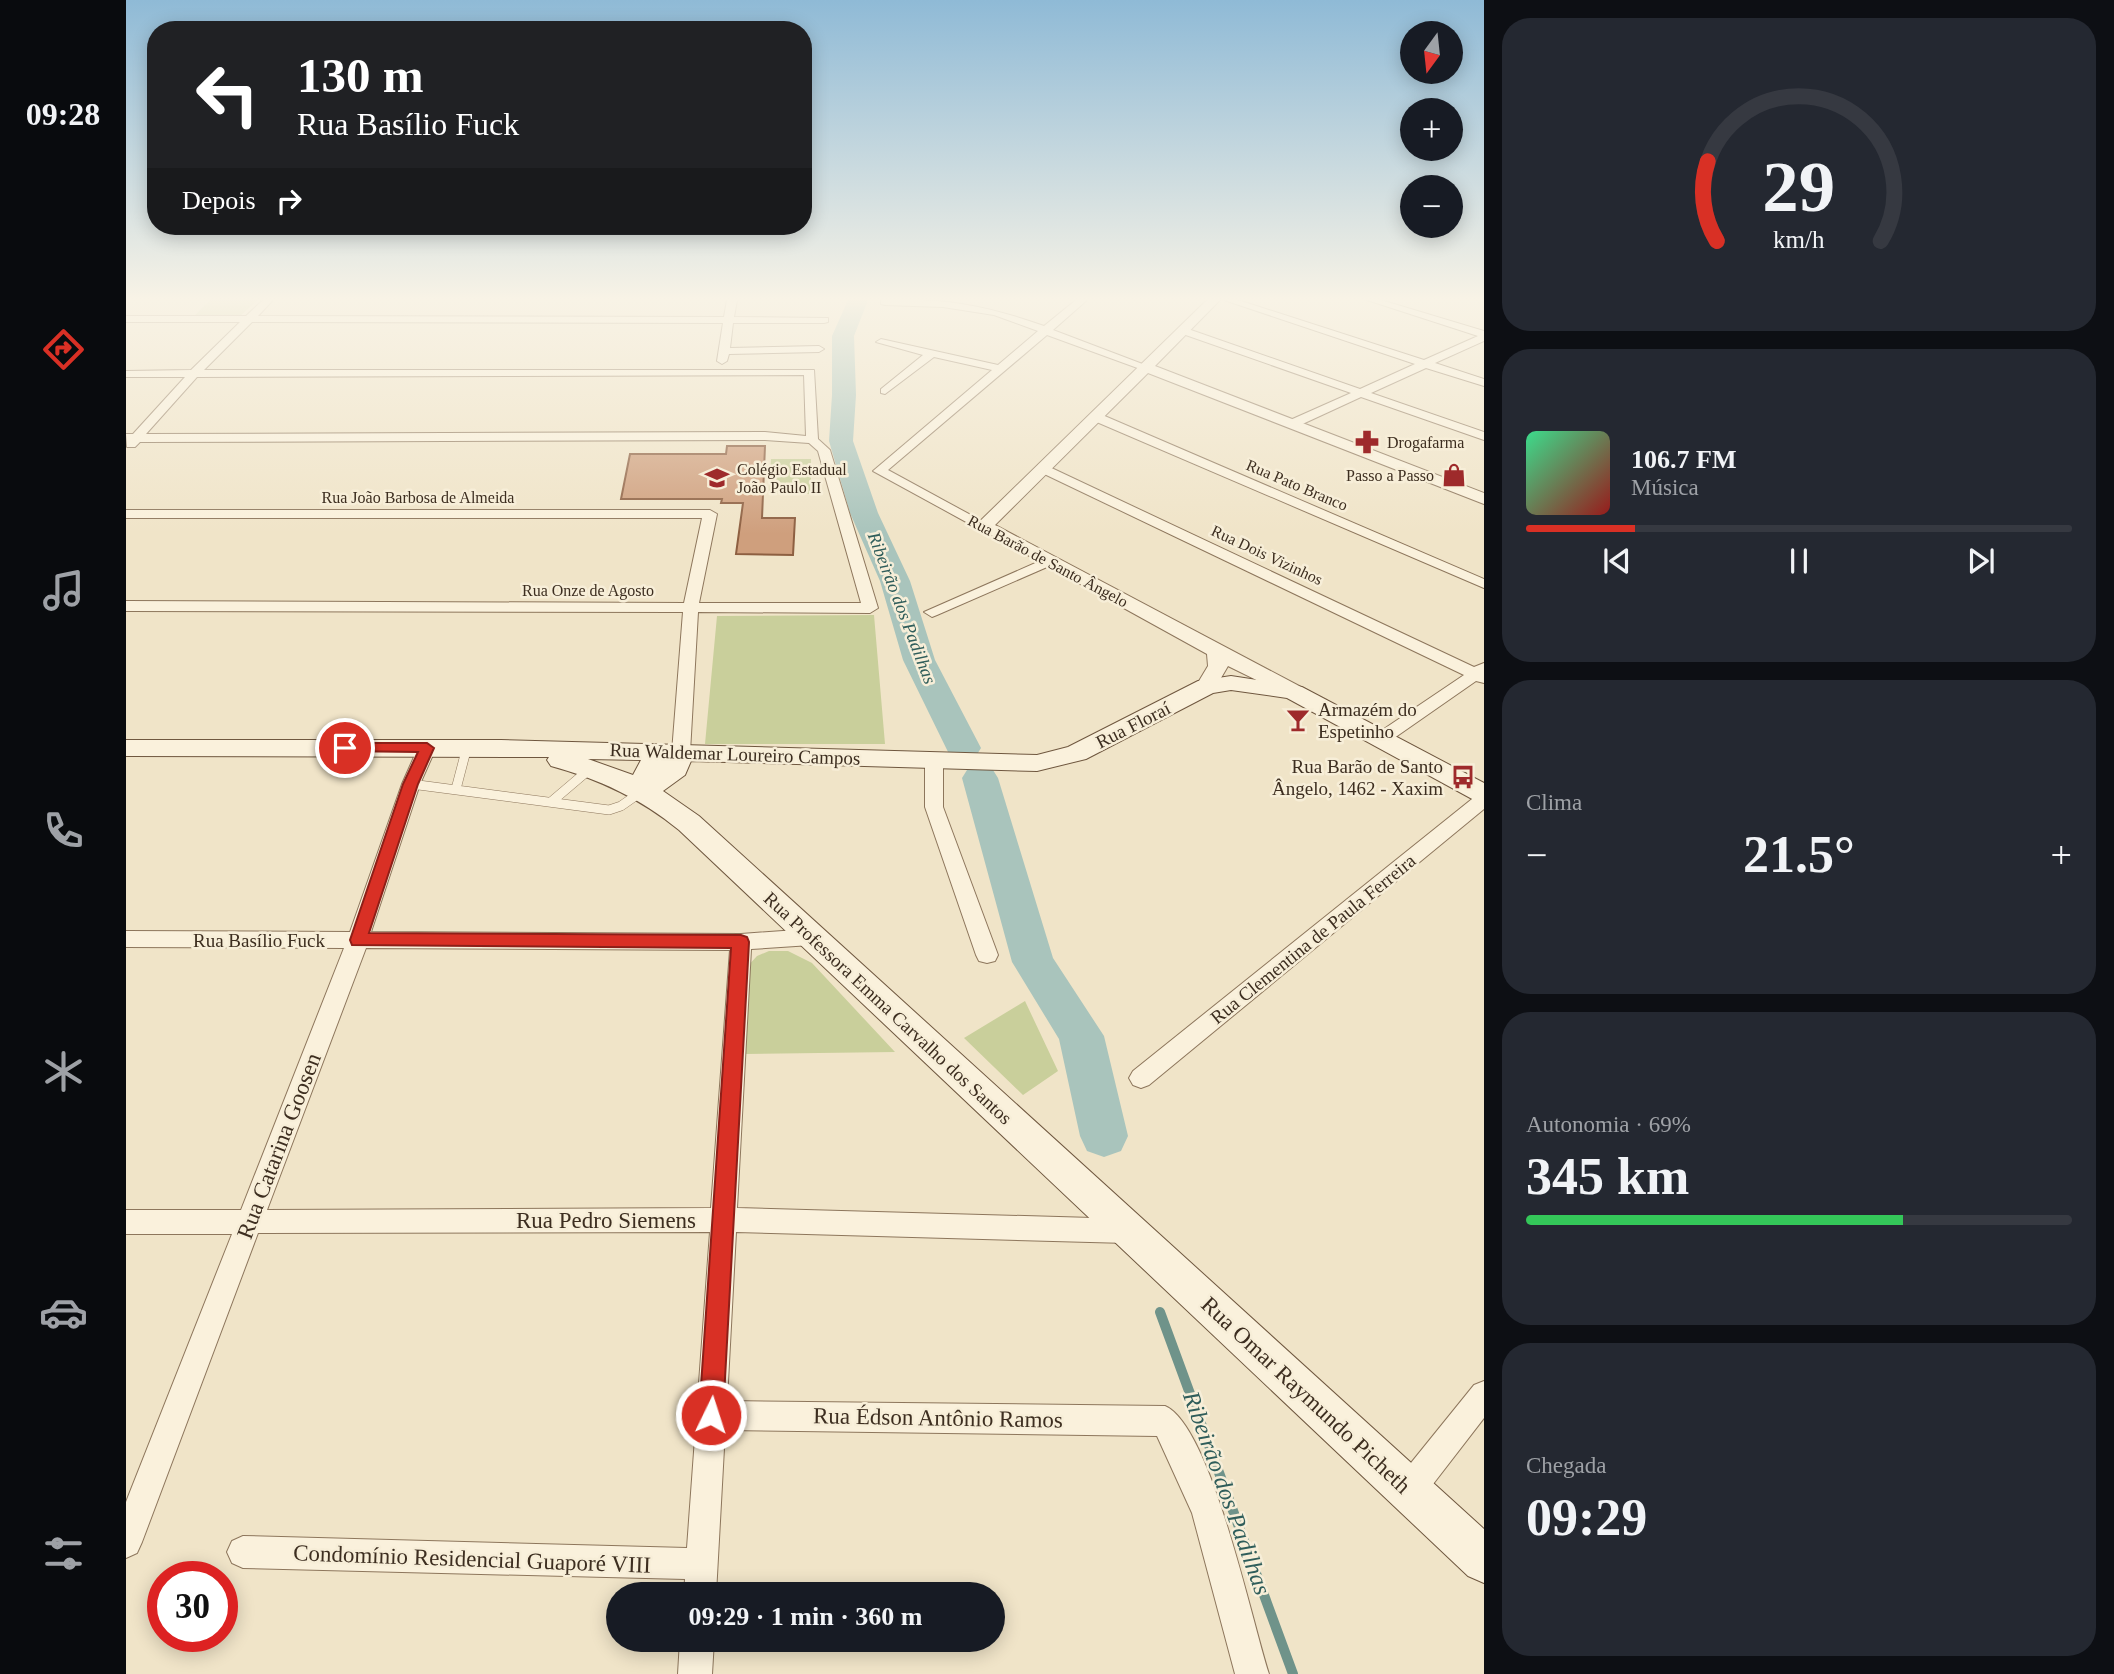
<!DOCTYPE html>
<html lang="pt">
<meta charset="utf-8">
<style>
:root{--surface:#171b24;--page:#242831;--text:#f1f3f6;--muted:#9ea1a6;--line:#363941;--accent:#d93025}
body{margin:0;font-family:Georgia,serif;background:var(--page);color:var(--text);height:100vh;display:flex;flex-direction:column;font-size:26px;white-space:nowrap}
*{box-sizing:border-box;margin:0}
p{font-size:23px;color:var(--muted)}
.icon{flex:none;width:38px;height:38px;fill:none;stroke:currentColor;stroke-width:2;stroke-linecap:round;stroke-linejoin:round}
.map{position:relative;flex:1;overflow:hidden}
.details{display:flex;flex-direction:column;gap:18px;padding:18px;background:#0d0f14;width:630px}
.details>*{flex:none}
.banner{position:absolute;left:21px;top:21px;width:665px;height:214px;border-radius:28px;box-shadow:0 4px 18px #0003;background:#202124;color:#fff;overflow:hidden}
.needle{width:46px;rotate:195deg}
.tools{position:absolute;left:1274px;top:21px;display:grid;gap:14px}
.tools a{display:grid;place-items:center;width:63px;height:63px;border-radius:50%;background:var(--surface);box-shadow:0 4px 18px #0003;font-size:35px}
.speed{position:absolute;left:21px;top:1561px;display:flex;gap:14px;font-size:35px;font-weight:700;text-align:center}
.speed>*{display:grid;place-content:center;width:91px;height:91px;border-radius:50%;background:var(--surface);box-shadow:0 4px 18px #0003;line-height:1}
.speed .limit{border:10px solid #d22;background:#fff;color:#111}
.pin{position:absolute;display:grid;place-items:center;width:60px;height:60px;color:#fff;margin:-30px;border:4px solid #fff;border-radius:50%;box-shadow:0 2px 7px #0007}
.me{position:absolute;width:77px;margin:-38px;rotate:4deg;stroke-linejoin:round;filter:drop-shadow(0 0 5px #0008)}
.turn{display:flex;align-items:center;gap:24px;height:147px;padding:0 35px;font-size:32px}
.turn .icon{width:91px;height:91px;stroke-width:2.5}
.turn b{display:block;font-size:49px;line-height:60px}
.then{display:flex;align-items:center;height:66px;padding:0 35px;background:#0003;gap:14px;font-size:26px}
.big{font-size:52px;font-weight:600;line-height:1.1}
.details .card{flex:1;display:flex;flex-direction:column;justify-content:center;gap:10px;min-width:0;padding:0 24px;border-radius:28px;background:var(--page)}
.details .dial{align-items:center;gap:0}
.dial svg{height:182px;overflow:visible;fill:none;stroke:var(--line);stroke-width:7;stroke-linecap:round;text-anchor:middle}
.dial text{fill:var(--text);stroke:none}
.song{display:flex;align-items:center;gap:21px}
.cover{width:84px;height:84px;border-radius:10px;background:linear-gradient(135deg,hsl(150 70% 55%),hsl(0 70% 35%))}
.played{height:7px;border-radius:4px;background:linear-gradient(90deg,var(--accent) 20%,var(--line) 20%)}
.keys{display:flex;justify-content:space-around;direction:ltr}
.heat{display:flex;justify-content:space-between;align-items:center;font-size:38px;direction:ltr}
.charge{height:10px;border-radius:5px;background:linear-gradient(90deg,#34c759 69%,var(--line) 0)}
.trip{position:absolute;left:480px;top:1582px;width:399px;height:70px;border-radius:35px;background:var(--surface);box-shadow:0 4px 18px #0003;font-weight:600;line-height:70px;text-align:center}
main{display:flex;flex:1;min-height:0}
.tab-bar{display:flex;flex-direction:column;width:126px;justify-content:space-around;align-items:center;background:#090b0e;color:var(--muted)}
.tab-bar .icon{width:49px;height:49px}
.tab-bar .current{color:var(--accent)}
.tab-bar b{font-size:32px;color:var(--text)}
.map>svg:first-child{display:block}
</style>
<main>
<nav class="tab-bar">
<b>09:28</b>
<svg class="icon current" aria-label="directions" viewBox="0 0 24 24"><path d="M12 3l9 9-9 9-9-9zM9 14v-3h6M13 9l2 2-2 2"/></svg>
<svg class="icon" aria-label="music" viewBox="0 0 24 24"><path d="M9 18V5l10-2v13"/><circle cx="6" cy="18" r="3"/><circle cx="16" cy="16" r="3"/></svg>
<svg class="icon" aria-label="phone" viewBox="0 0 24 24"><path d="M5 4h4l2 5-3 2q2 4 5 5l2-3 5 2v4C11 20 4 13 5 4z"/></svg>
<svg class="icon" aria-label="climate" viewBox="0 0 24 24"><path d="M12 3v18M4 7l16 10M4 17L20 7"/></svg>
<svg class="icon" aria-label="car" viewBox="0 0 24 24"><path d="M5 17H2v-5l4-1 3-4h7l3 4 3 1v5h-3M9 17h6M6 11h13"/><circle cx="7" cy="17" r="2"/><circle cx="17" cy="17" r="2"/></svg>
<svg class="icon" aria-label="filters" viewBox="0 0 24 24"><path d="M4 7h16M4 17h16"/><circle cx="9" cy="7" r="2"/><circle cx="15" cy="17" r="2"/></svg>
</nav>
<div class="map">
<svg width="1358" height="1674" viewBox="0 0 1358 1674">
<rect width="100%" height="100%" fill="#f0e4c8"/>
<path fill="#c9cf9b" d="M84 300H132L114 316 69 315Z
M645 459H685V494H643Z
M748 615 759 744H579L591 616Z
M643 951H662L686 963 769 1052 619 1054V969L631 956Z
M899 1001 932 1071 897 1095 838 1038Z"/>
<g fill="none" stroke-linecap="round" stroke-linejoin="round">
<path stroke="#6f938a" stroke-width="10" d="M1034 1312 1167 1674"/>
<path fill="#a9c4bc" fill-rule="evenodd" d="M722 300H742L728 336 730 395 727 441 752 513 784 581 809 660 855 748 850 756 837 759 824 756 777 660 754 581 724 513 703 441 706 395V336Z
M854 766 867 770 872 778 927 958 978 1036 1002 1136 995 1151 978 1157 961 1151 954 1136 933 1039 886 962 836 778 841 770Z"/>
</g>
<path fill="#cf9f7d" stroke="#8d5f41" stroke-width="2" d="M601 446H639L636 518H669L667 555 610 554 617 503H595L596 499H495L504 454H600Z"/>
<g fill="none" stroke-linecap="round" stroke-linejoin="round">
<g stroke="#8d765c" stroke-width="10">
<path id="service" d="M285 784 483 810 495 806 515 792
M330 789 341 747
M425 802 465 768"/>
</g>
<g stroke="#8d765c" stroke-width="2">
<path id="minor" d="M137 300H147L132 316 598 317 601 300H611L608 317 702 318V322L698 323H607L604 348 693 346 698 349 693 352 603 354 601 361 596 364 591 361 597 323 126 322 78 370H688L692 439 704 450 752 608 744 613 572 612 564 752 555 758 546 752 557 612 0 611V601L558 603 576 518H0V510H584L591 514 573 603H735L692 451 683 443 639 440 14 442 9 447H1L0 434H7L59 377H0V371L65 370 114 322H0V316H120ZM678 375 680 436 639 432 20 434 71 377Z
M755 300C816 297 862 306 918 326L950 300H961L927 330 1027 368 1017 370 921 335 762 470 865 526 863 529H853L747 471 866 370 808 357 759 394 755 393V389L797 355 750 342 755 339 872 365 912 331 868 315 817 307 759 305 755 304Z
M1098 300H1112L1298 360 1352 336 1241 300H1255L1358 331V341L1309 363 1358 379V386L1300 368 1245 393 1358 432V440L1235 397 1170 427H1162V421L1225 393 1054 333V329H1062L1234 389 1289 364Z
M966 414H974L1358 579V588L966 420Z
M917 464 1348 667 1358 663V683L1350 681 1261 743H1249L1246 739 1249 735 1338 675 912 471V465Z
M923 557 930 561 928 564 811 615 806 617 798 612Z
M301 742 310 748 294 784 245 932 615 934 685 929 692 931 695 937 692 943 685 945 625 949 611 1208 1001 1219 1010 1222 1014 1231 1010 1240 1001 1243 610 1232 601 1401 1039 1406C1085 1425 1126 1623 1143 1674H1109L1066 1513 1031 1436 599 1430 590 1594H558L559 1579 117 1568 106 1563 101 1552 106 1541 117 1536 561 1548 584 1232 132 1233 16 1542 11 1553 0 1558V1502L106 1234H0V1210H115L218 948 0 947V931L224 932 276 784 292 748ZM240 948 604 950 585 1208 141 1210Z
M808 753 817 759V807L872 955 869 961 861 963 853 961 850 955 799 807V759Z
M1358 793V809L1023 1085 1015 1088 1007 1085 1003 1078 1007 1071 1351 795Z
M1358 1381V1418L1294 1501 1283 1505 1272 1501 1268 1490 1272 1479 1348 1385Z
M554 1640H588L586 1674H552Z"/>
</g>
<g stroke="#8d765c" stroke-width="2">
<path id="tertiary" d="M1081 300H1094L1029 366 1358 493V504L1022 373 869 525 1175 687 1178 692 1175 697 1167 698 1102 666 1088 690H1074L1070 686 1082 666 1081 654 849 526Z"/>
</g>
<g stroke="#6f573f" stroke-width="2">
<path id="secondary" d="M1105 676 1176 687 1358 783V803L1348 800 1161 698 1105 690 1087 693 960 759 911 771 565 761 559 775 537 791 573 816 1358 1529V1583L1342 1576 553 830C514 798 473 779 425 766L421 760 423 757 0 756V740H375L911 755 942 747 1072 681ZM462 759 515 760 507 775Z"/>
</g>
<use href="#service" stroke="#faf1dc" stroke-width="9"/>
<use href="#minor" fill="#faf1dc" fill-rule="evenodd"/>
<use href="#tertiary" fill="#faf1dc" fill-rule="evenodd"/>
<use href="#secondary" fill="#faf1dc" fill-rule="evenodd"/>
</g>
<linearGradient id="sky" x2="0" y2="1"><stop stop-color="#8fbad6"/><stop offset="0.56" stop-color="#f8f3e6"/><stop offset="1" stop-color="#f8f3e6" stop-opacity="0"/></linearGradient>
<rect width="1358" height="534" fill="url(#sky)"/>
<path fill="#d93025" stroke="#8d1f18" stroke-width="2" d="M219 743H301L308 748 292 784 243 933 615 935 621 937 623 942 597 1415 594 1423 585 1427 577 1423 573 1415 605 948 226 945 224 940 277 784 292 752 214 751 212 748Z"/>
<defs>
<g id="pharmacy-bare" transform="scale(1.89)"><path d="M-2-6h4v4h4v4h-4v4h-4v-4h-4v-4h4Z" fill="#9e2a2b" stroke="#f7eed8" stroke-width="2.5" paint-order="stroke"/></g>
<g id="shop-bare" transform="scale(1.89)"><path d="M-5-2.5h2.3a2.7 3.5 0 0 1 5.4 0H5L5.5 6h-11ZM-1.5-2.5h3a1.5 2.3 0 0 0-3 0Z" fill="#9e2a2b" stroke="#f7eed8" stroke-width="2.5" paint-order="stroke"/></g>
<g id="school-bare" transform="scale(1.89)"><path d="M0-5L7-2L0 1L-7-2ZM-4 1L0 2.5L4 1V4Q0 6-4 4Z" fill="#9e2a2b" stroke="#f7eed8" stroke-width="2.5" paint-order="stroke"/></g>
<g id="bar-bare" transform="scale(1.89)"><path d="M-6-5H6L.8 .8V4.5H3.5V6h-7V4.5H-.8V.8Z" fill="#9e2a2b" stroke="#f7eed8" stroke-width="2.5" paint-order="stroke"/></g>
<g id="bus-bare" transform="scale(1.89)"><path d="M-5-6H5V4H4V6H2V4H-2V6H-4V4H-5ZM-3.5-4V0h7V-4ZM-3.5 1.2v1.5H-2V1.2ZM2 1.2v1.5H3.5V1.2Z" fill="#9e2a2b" stroke="#f7eed8" stroke-width="2.5" paint-order="stroke"/></g>
</defs>
<g fill-rule="evenodd">
<use href="#pharmacy-bare" x="1241" y="442"/>
<use href="#shop-bare" x="1328" y="475"/>
<use href="#school-bare" x="591" y="478"/>
<use href="#bar-bare" x="1172" y="720"/>
<use href="#bus-bare" x="1337" y="777"/>
</g>
<g text-anchor="middle" dominant-baseline="central" stroke-width="5" stroke-linejoin="round" paint-order="stroke">
<g font-size="16" fill="#3d2e20" stroke="#f7eed8" text-anchor="start">
<text x="1261" y="442">Drogafarma</text>
<text x="611" y="469">Colégio Estadual<tspan x="611" dy="18">João Paulo II</tspan></text>
<text x="1308" y="475" text-anchor="end">Passo a Passo</text>
</g>
<g font-size="16" fill="#3d2e20" stroke="#f7eed8">
<text transform="translate(1171 485) rotate(23)">Rua Pato Branco</text>
<text x="292" y="497">Rua João Barbosa de Almeida</text>
<text transform="translate(1141 555) rotate(25)">Rua Dois Vizinhos</text>
<text transform="translate(922 561) rotate(28)">Rua Barão de Santo Ângelo</text>
<text x="462" y="590">Rua Onze de Agosto</text>
</g>
<g font-size="18" font-style="italic" fill="#2f5d5a" stroke="#f7eed8">
<text transform="translate(776 608) rotate(69)">Ribeirão dos Padilhas</text>
</g>
<g font-size="19" fill="#3d2e20" stroke="#f7eed8" text-anchor="start">
<text x="1192" y="709">Armazém do<tspan x="1192" dy="22">Espetinho</tspan></text>
<text x="1317" y="766" text-anchor="end">Rua Barão de Santo<tspan x="1317" dy="22">Ângelo, 1462 - Xaxim</tspan></text>
</g>
<g font-size="19" fill="#3d2e20" stroke="#f7eed8">
<text transform="translate(1007 725) rotate(-27)">Rua Floraí</text>
<text transform="translate(609 754) rotate(2)">Rua Waldemar Loureiro Campos</text>
<text transform="translate(1187 939) rotate(-39)">Rua Clementina de Paula Ferreira</text>
<text x="133" y="940">Rua Basílio Fuck</text>
<text transform="translate(762 1008) rotate(43)">Rua Professora Emma Carvalho dos Santos</text>
</g>
<g font-size="23" fill="#3d2e20" stroke="#f7eed8">
<text transform="translate(153 1146) rotate(-69)">Rua Catarina Goosen</text>
<text x="480" y="1220">Rua Pedro Siemens</text>
<text transform="translate(1180 1395) rotate(43)">Rua Omar Raymundo Picheth</text>
<text transform="translate(812 1418) rotate(1)">Rua Édson Antônio Ramos</text>
<text transform="translate(346 1559) rotate(2)">Condomínio Residencial Guaporé VIII</text>
</g>
<g font-size="24" font-style="italic" fill="#2f5d5a" stroke="#f7eed8">
<text transform="translate(1101 1493) rotate(70)">Ribeirão dos Padilhas</text>
</g>
</g>
</svg>
<div class="tools">
<a><svg class="needle" viewBox="-14 -14 28 28"><path d="M0-13l5 13h-10z" fill="#e53935"/><path d="M0 13l5-13h-10z" fill="#9ea1a6"/></svg></a>
<a>+</a>
<a>−</a>
</div>
<div class="speed"><div class="limit">30</div></div>
<div class="pin" style="left:219px;top:748px;background:#d93025"><svg class="icon" aria-label="arrive" viewBox="0 0 24 24"><path d="M6 21V4h12l-3 4 3 4H6"/></svg></div>
<svg class="me" style="left:585px;top:1415px" viewBox="-20 -20 40 40"><circle r="17" fill="#d93025" stroke="#fff" stroke-width="3"/><path d="M0-11L8 9 0 5-8 9z" fill="#fff"/></svg>
<div class="trip">09:29 · 1 min · 360 m</div>
<div class="banner">
<div class="turn"><svg class="icon" aria-label="left" viewBox="0 0 24 24"><path d="M17 20v-9H6M10 6l-5 5 5 5"/></svg><div><b>130 m</b>Rua Basílio Fuck</div></div>
<div class="then">Depois<svg class="icon" aria-label="right" viewBox="0 0 24 24"><path d="M7 20v-9h11M14 6l5 5-5 5"/></svg></div>
</div>
</div>
<section class="details">
<div class="card dial"><svg viewBox="0 0 100 80">
<path d="M14 69A42 42 0 1 1 86 69"/>
<path d="M14 69A42 42 0 0 1 10 34" stroke="#d93025"/>
<text x="50" y="56" font-size="32" font-weight="700">29</text>
<text x="50" y="72" font-size="11">km/h</text>
</svg></div>
<div class="card">
<div class="song"><i class="cover"></i><div><b>106.7 FM</b><p>Música</p></div></div>
<div class="played"></div>
<div class="keys"><svg class="icon" aria-label="previous" viewBox="0 0 24 24"><path d="M18 5L8 12l10 7zM5 5v14"/></svg><svg class="icon" aria-label="pause" viewBox="0 0 24 24"><path d="M8 5v14M16 5v14"/></svg><svg class="icon" aria-label="next" viewBox="0 0 24 24"><path d="M6 5l10 7-10 7zM19 5v14"/></svg></div>
</div>
<div class="card"><p>Clima</p>
<div class="heat"><a>−</a><b class="big">21.5°</b><a>+</a></div>
</div>
<div class="card"><p>Autonomia · 69%</p><b class="big">345 km</b><div class="charge"></div></div>
<div class="card"><p>Chegada</p><b class="big">09:29</b></div>
</section>
</main>
